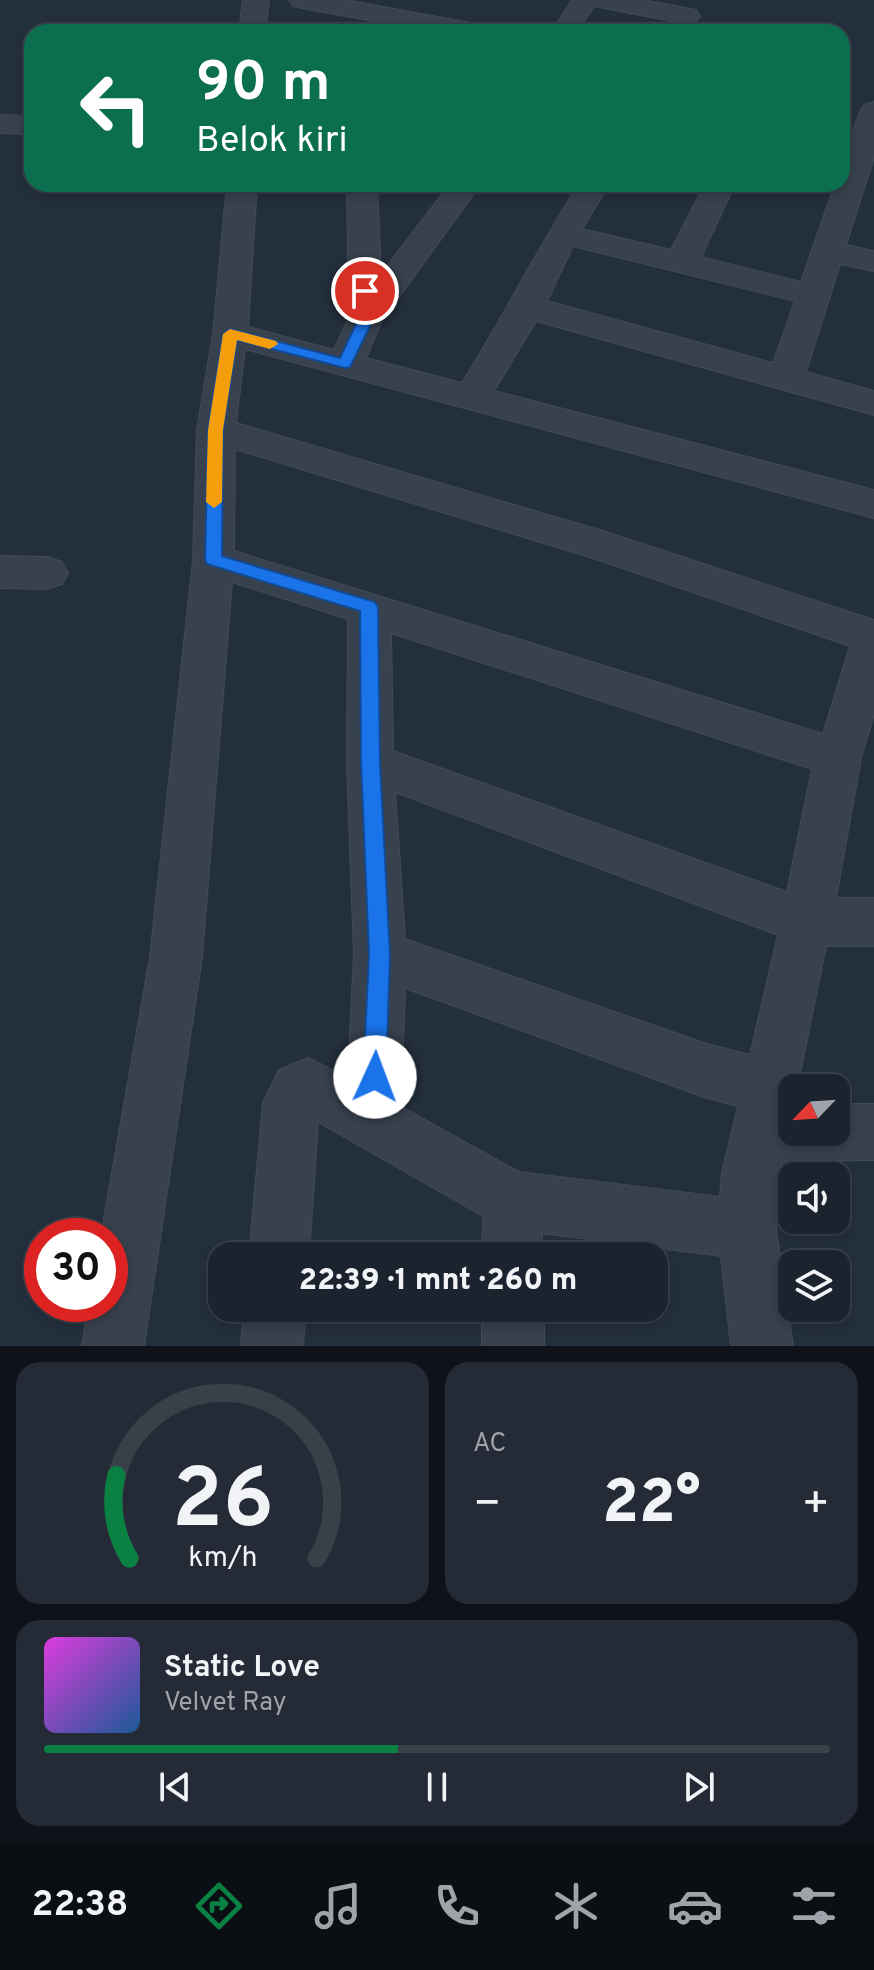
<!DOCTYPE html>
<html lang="id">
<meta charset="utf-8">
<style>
:root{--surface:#1b232e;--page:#242b36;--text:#f1f3f6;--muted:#a0a4aa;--line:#39404a;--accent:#0b8043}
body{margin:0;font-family:Overpass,sans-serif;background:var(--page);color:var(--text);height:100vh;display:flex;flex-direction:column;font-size:30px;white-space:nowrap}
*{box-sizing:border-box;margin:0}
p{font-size:26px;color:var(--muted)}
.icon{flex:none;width:44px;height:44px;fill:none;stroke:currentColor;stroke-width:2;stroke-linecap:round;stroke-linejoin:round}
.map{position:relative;height:1346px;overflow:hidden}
.side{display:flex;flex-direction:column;gap:16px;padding:16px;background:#0f1319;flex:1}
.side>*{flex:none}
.top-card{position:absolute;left:24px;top:24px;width:826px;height:168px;border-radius:24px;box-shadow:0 4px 12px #0003,0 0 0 2px var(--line);background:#0b6e4f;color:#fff;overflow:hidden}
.needle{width:52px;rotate:245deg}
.fabs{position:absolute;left:778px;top:1074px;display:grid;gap:16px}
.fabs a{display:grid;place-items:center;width:72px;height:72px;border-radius:16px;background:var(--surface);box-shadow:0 4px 12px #0003,0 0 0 2px var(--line);font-size:40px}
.speed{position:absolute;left:24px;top:1218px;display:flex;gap:16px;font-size:40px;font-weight:700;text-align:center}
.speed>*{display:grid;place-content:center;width:104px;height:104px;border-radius:50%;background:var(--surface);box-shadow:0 4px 12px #0003,0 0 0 2px var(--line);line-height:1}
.speed .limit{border:12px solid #d22;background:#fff;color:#111}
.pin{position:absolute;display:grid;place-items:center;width:68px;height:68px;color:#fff;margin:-34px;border:4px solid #fff;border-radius:50%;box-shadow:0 2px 8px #0007}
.me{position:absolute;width:88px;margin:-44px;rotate:2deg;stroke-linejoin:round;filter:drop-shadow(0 0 6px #0008)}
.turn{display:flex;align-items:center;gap:28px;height:168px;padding:0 40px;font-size:36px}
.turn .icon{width:104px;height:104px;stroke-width:2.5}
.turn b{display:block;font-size:56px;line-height:68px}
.big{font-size:60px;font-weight:800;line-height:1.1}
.side .card{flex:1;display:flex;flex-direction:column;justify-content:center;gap:12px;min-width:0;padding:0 28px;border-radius:24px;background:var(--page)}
.side .dial{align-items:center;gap:0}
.dial svg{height:208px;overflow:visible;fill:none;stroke:var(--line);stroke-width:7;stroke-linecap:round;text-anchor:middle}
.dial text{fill:var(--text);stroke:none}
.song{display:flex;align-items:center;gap:24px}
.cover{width:96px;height:96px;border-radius:12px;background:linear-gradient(135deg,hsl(300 70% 55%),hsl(210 70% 35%))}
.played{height:8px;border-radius:4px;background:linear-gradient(90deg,var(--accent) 45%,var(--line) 45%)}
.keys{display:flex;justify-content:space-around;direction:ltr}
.heat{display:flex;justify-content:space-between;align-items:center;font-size:44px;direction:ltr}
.side .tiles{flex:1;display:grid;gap:16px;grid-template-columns:1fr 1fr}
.card:last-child{grid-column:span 2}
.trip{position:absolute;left:208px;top:1242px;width:460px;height:80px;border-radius:24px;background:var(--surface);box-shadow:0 4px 12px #0003,0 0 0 2px var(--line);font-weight:800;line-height:80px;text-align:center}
.tab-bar{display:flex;height:128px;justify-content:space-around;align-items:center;background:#0b0e12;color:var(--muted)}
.tab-bar .icon{width:56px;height:56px}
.tab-bar .on{color:var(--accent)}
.tab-bar b{font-size:36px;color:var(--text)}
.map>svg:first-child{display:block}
</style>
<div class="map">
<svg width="874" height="1346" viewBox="0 0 874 1346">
<rect width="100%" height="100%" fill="#242f3e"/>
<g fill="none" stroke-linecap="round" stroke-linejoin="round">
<g stroke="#414a57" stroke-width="2">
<path id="minor" d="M243 0H269L265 32H239Z
M289 0H345L476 24 485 26 489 32H433L302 8 293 6Z
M572 0H643L696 10 700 16 696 22 687 24 594 6 577 32H551Z
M874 102V157L846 245 874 251V271L840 264 806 372 874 391V415L536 321 494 391 874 490V518L245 349 236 423 606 532 874 620V714L861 758 836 898H874V946H826L797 1088H792V1132H836V1104H874V1160L782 1161 776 1230 793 1346H731L721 1256 542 1233V1256H482L483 1216 318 1122 309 1256H249L263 1103 279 1070 308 1058 348 1078 354 955 347 763 348 619 232 582 202 957 144 1346H82L89 1304H110V1236H101L150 957 193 560 197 430 213 334 227 184H257L248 327 334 350 349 318 347 184H377L381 274 450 184H481L382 320 366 358 462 383C503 318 537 249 579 184H609L582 229 671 250 705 184H735L701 257 801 282 835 184H842V162L860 111 864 105ZM573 246 795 301 773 363 547 301ZM235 449 593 558 850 646 823 734 234 551ZM391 633 812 769 787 892 393 751ZM395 792 778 935 750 1055 707 1044 405 939ZM405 988 707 1098 738 1106 722 1173 720 1197 519 1172 387 1099 394 1096 402 1077Z
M0 115 32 116V134L0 133Z
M0 556 47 557 62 562 68 573 62 584 47 589 0 588Z
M244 1308H306L303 1346H241Z
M482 1308H544V1346H482Z"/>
</g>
<use href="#minor" fill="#38414e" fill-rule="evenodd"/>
</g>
<path fill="#1a73e8" stroke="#114b97" stroke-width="2" d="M365 287 372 291 374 318 350 367 345 368 237 340 223 430 222 556 375 602 378 607 380 763 390 955 386 1077 383 1085 375 1089 367 1085 363 1077 369 955 361 763 360 611 207 564 205 560 208 430 223 334 230 329 340 358 359 318 358 291Z"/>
<path fill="#f59e0b" d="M230 329 276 341 278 344 270 349 237 340 223 430 222 502 214 508 206 502 208 430 223 334Z"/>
</svg>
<div class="fabs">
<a><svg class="needle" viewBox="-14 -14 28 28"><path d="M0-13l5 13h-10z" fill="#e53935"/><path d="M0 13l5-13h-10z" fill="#a0a4aa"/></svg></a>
<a><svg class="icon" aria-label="sound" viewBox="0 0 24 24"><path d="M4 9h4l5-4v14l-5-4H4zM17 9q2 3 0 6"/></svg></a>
<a><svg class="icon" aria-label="layers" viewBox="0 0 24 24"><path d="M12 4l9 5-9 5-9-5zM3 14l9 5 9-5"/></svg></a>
</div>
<div class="speed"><div class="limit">30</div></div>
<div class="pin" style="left:365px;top:291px;background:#d93025"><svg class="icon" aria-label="arrive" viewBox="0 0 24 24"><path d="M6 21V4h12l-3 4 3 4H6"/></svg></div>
<svg class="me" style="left:375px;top:1077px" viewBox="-20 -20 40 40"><circle r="19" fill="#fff"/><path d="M0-13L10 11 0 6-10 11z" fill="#1a73e8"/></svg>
<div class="trip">22:39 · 1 mnt · 260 m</div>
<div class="top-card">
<div class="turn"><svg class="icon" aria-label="left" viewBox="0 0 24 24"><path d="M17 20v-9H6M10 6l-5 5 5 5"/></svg><div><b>90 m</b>Belok kiri</div></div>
</div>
</div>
<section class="side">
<div class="tiles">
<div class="card dial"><svg viewBox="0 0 100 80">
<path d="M14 69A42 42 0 1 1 86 69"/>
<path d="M14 69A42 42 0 0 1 9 37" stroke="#0b8043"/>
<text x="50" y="56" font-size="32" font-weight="700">26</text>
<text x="50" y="72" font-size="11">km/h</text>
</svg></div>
<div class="card"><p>AC</p>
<div class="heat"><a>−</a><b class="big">22°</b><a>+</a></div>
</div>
<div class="card">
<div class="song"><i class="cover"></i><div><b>Static Love</b><p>Velvet Ray</p></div></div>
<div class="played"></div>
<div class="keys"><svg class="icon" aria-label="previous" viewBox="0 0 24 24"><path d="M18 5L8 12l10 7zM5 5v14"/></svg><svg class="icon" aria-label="pause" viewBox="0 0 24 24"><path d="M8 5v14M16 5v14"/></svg><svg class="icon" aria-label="next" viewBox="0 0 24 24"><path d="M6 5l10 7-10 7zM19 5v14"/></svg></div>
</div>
</div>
</section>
<nav class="tab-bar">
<b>22:38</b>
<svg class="icon on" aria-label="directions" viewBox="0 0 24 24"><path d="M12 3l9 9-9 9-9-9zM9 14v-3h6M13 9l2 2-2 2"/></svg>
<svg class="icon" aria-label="music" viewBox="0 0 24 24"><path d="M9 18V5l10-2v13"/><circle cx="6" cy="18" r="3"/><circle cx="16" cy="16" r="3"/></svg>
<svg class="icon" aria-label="phone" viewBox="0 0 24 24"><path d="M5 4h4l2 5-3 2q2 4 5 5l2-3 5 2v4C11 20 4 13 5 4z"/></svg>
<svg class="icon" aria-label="climate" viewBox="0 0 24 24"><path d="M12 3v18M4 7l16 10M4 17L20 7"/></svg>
<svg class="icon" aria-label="car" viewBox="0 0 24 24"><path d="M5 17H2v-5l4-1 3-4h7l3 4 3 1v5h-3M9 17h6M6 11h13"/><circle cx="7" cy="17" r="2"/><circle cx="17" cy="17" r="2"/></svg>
<svg class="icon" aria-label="filters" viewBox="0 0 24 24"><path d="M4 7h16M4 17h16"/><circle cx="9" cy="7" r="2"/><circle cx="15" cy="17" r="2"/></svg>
</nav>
